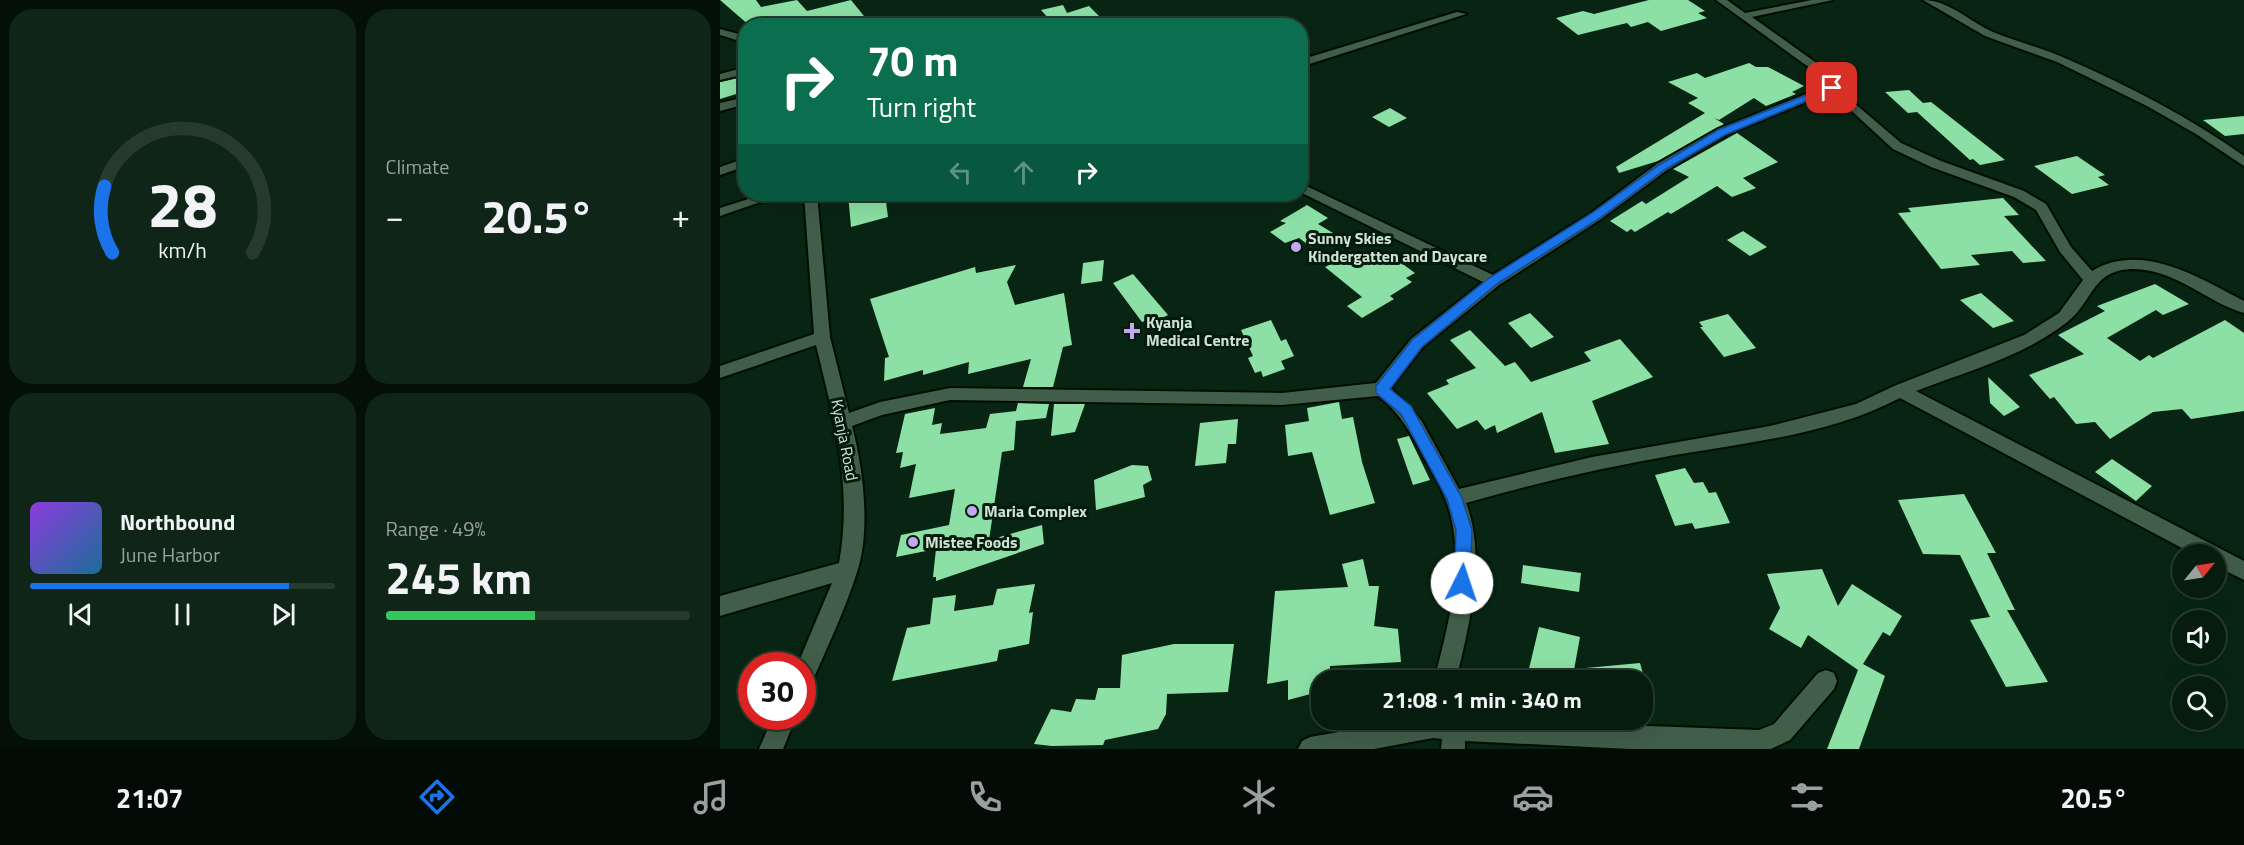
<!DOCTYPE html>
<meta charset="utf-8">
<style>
:root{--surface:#061c0e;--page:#0f2517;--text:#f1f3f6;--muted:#98a19e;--line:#273a2e;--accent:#1a73e8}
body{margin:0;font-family:"Titillium Web",sans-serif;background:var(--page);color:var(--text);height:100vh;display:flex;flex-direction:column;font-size:22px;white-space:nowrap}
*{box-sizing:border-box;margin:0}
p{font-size:20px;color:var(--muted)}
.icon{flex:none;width:33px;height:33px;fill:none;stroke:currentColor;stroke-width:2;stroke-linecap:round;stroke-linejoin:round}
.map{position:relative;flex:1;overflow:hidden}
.sheet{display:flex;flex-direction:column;gap:9px;padding:9px;background:#030f08;width:720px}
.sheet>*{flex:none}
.top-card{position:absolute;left:18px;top:18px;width:570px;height:183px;border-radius:24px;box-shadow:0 6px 24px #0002,0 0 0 2px var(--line);background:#0b6e4f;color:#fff;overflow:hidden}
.needle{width:39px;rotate:60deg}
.tools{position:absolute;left:1452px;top:544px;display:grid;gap:12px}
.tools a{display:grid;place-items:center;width:54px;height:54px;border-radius:50%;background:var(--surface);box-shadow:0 6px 24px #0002,0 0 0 2px var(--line);font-size:30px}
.speed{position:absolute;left:18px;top:652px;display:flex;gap:12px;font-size:30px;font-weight:700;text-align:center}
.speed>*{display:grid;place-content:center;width:78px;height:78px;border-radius:50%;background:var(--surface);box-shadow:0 6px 24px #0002,0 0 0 2px var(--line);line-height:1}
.speed .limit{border:9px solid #d22;background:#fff;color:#111}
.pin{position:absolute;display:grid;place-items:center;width:51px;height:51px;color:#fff;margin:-26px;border-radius:12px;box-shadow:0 3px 9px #0006}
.me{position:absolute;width:66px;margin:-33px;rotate:4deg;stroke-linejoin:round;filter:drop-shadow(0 0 4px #0008)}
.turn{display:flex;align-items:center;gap:21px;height:126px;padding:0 30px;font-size:27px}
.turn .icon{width:78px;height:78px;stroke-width:2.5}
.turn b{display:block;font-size:42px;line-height:51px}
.lanes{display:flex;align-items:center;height:57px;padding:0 30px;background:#0003;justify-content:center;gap:30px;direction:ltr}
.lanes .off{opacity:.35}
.big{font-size:45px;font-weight:700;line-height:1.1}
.sheet .tile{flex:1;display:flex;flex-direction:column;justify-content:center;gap:9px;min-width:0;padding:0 21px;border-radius:24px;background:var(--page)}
.sheet .dial{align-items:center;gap:0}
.dial svg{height:156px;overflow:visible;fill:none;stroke:var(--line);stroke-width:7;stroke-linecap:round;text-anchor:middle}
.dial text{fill:var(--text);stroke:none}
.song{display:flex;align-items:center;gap:18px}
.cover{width:72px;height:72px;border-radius:9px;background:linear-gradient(135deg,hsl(270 70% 55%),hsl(200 70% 35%))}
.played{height:6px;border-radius:3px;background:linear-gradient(90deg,var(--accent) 85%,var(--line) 85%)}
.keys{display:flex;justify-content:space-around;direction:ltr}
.heat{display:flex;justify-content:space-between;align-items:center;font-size:33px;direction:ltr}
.charge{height:9px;border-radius:4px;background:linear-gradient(90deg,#34c759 49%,var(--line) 0)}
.sheet .tiles{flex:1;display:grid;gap:9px;grid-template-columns:repeat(2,1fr)}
.trip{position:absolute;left:591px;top:670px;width:342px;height:60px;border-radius:24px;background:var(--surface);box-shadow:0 6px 24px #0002,0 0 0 2px var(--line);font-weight:700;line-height:60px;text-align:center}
.menu{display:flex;height:96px;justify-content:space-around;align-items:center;background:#020b06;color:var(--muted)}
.menu .icon{width:42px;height:42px}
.menu .active{color:var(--accent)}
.menu b{font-size:27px;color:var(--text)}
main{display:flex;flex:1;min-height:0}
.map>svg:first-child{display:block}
</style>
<main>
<section class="sheet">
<div class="tiles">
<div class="tile dial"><svg viewBox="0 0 100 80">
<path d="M14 69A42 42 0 1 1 86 69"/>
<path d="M14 69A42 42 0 0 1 10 35" stroke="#1a73e8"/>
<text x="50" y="56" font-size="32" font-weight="700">28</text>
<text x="50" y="72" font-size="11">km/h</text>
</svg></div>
<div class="tile"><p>Climate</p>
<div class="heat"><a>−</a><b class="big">20.5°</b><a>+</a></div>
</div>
<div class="tile">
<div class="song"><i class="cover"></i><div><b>Northbound</b><p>June Harbor</p></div></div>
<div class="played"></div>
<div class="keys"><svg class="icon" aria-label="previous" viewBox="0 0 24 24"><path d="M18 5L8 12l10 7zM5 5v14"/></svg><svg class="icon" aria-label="pause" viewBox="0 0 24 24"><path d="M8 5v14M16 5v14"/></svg><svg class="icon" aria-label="next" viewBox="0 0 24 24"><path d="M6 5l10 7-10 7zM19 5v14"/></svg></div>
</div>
<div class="tile"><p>Range · 49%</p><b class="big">245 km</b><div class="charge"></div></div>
</div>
</section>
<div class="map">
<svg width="1524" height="749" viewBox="0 0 1524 749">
<rect width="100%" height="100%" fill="#082513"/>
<path fill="#8ce0a5" d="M0 0H36L41 7 77 0 87 11 131 0 152 26H30Z
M929 0H968L985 11 978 13 987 18 941 31 928 22 911 27 907 23 858 35 836 18 863 11 874 14Z
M343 5 347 13 369 6 389 26H320V22L329 19 321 10Z
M1029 63 1036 67H1048L1084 86 1072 92 1076 94 1046 106 1034 98 999 120 994 118 1004 124 938 161 899 173 896 167 985 113 968 103 978 98 948 82 977 73 985 78Z
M26 76V91L0 99V82Z
M1189 90 1203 103 1211 102 1285 160 1260 165 1253 159 1250 160 1197 112 1188 113 1165 92Z
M670 108 687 118 669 127 652 117Z
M1524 116V134L1505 136 1483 120Z
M1017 133 1058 162 1023 178 1036 188 1012 197 997 186 951 214 948 212 915 232 911 229 907 232 890 221 922 201 926 204 969 177 953 169Z
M1357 156 1385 175 1378 177 1389 185 1352 194 1314 166Z
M128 194H165L168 217 131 227Z
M1283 198 1299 215 1284 216 1326 261 1303 263 1292 251 1251 255 1260 265 1221 269 1178 213 1191 212 1188 208Z
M587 205 608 218 598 224 613 233 591 247 579 238 565 243 550 232 566 223 560 221Z
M1023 231 1047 247 1030 256 1007 240Z
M660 254 675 265 680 262 695 273 686 278 692 282 670 296 674 299 642 318 627 306 642 297 605 267 623 258 636 268Z
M384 260 382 281 361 284 363 263Z
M296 265 287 282 295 305 344 293 352 345 343 347 333 387H303L311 359 248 374 249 362 203 375V370L164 381 165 358 169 357 150 299 255 267 256 273Z
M413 274 448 315 426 326 425 321 422 322 393 283Z
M1435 284 1469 304 1443 315 1436 310 1387 338 1420 361 1429 355 1433 358 1505 320 1524 333V411L1471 419 1462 409 1433 412 1390 439 1375 422 1356 424 1334 397 1330 399 1309 375 1364 354 1338 335 1385 311 1377 306Z
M1261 293 1294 321 1273 328 1240 300Z
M810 313 834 337 811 348 788 323Z
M1008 314 1036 348 1004 357 980 327H983L979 322Z
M551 320 561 341 566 339 574 356 561 361 565 369 543 377 541 371 535 373 528 358 533 356 521 330Z
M750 330 785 366 795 362 811 382 871 361 864 352 900 339 933 377 872 401 889 444 835 453 822 412 777 433 775 425 765 430 757 420 737 429 707 393 729 384 726 380 756 368 730 340Z
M1268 377 1300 407 1284 416 1270 403Z
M619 402 622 419 633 417 642 462 655 503 610 515 592 452 568 456 565 425 589 421 587 408Z
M298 403 329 404 326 418 296 421 294 450 282 452 269 540 322 525 324 544 216 581V577H213L216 549 176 557 181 535 229 525 235 489 189 498 196 464 180 468 183 452 176 453 185 414 215 408 212 425 222 423 220 434 266 428 270 414 296 411Z
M334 404H365L355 432 331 436Z
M518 419 516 444H508L506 463 475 466 480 423Z
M689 436 710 480 693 485 677 439Z
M1392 459 1432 486 1416 501 1375 472Z
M412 465 428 466 432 480 423 485 425 497 376 510 374 480Z
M965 468 974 483 983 482 989 493 996 492 1010 523 975 529 972 523 955 526 935 475Z
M1244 494 1276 553H1267L1295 610H1287L1328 682 1286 687 1250 620 1270 617 1240 555 1203 554 1178 500Z
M643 559 649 586H659L654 626 678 629 681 662 610 666V681H602V691L568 700V680L547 684 555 591 628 587 622 564Z
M803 565 861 573 859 592 801 583Z
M1102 569 1118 606 1132 584 1182 616 1170 636 1163 632 1143 664 1165 676 1139 749H1107L1138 670 1088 635 1081 648 1049 629 1060 608 1047 574Z
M315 584 309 613 313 612 309 644 279 650 277 661 172 681 187 628 210 624 213 598 236 595 234 611 273 605 277 589Z
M819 627 860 637 852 681H824L807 677Z
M454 644H514L508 692 447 694 446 714 438 729 385 740 383 745 332 746 314 744 331 709 351 712 356 699 375 700 378 688H400L402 655Z
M920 663 925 681H855V669Z"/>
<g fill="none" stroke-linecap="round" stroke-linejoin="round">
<g stroke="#000e02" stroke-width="4">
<path id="minor" d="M996 0H1007L1025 13 1092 0H1113L1032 17 1102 67 1126 96 1181 143 1221 161 1304 191 1326 204 1351 247 1372 271C1421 241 1480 278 1524 301V313C1486 302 1457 270 1414 269 1371 269 1374 302 1346 323 1302 357 1247 371 1196 391L1524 561V580L1496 566V555H1475L1180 398C1111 434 1032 442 955 455 885 467 815 483 746 503 767 558 749 625 736 681H714C727 630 744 570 731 517 726 494 713 474 702 454 690 432 679 411 658 396L562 405 230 400 162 415 132 426C143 467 151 531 137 572 125 611 106 649 90 687L82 690V666H77L112 583 0 616V596L119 563C133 486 114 420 96 345L0 378V366L94 334 84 194H97L110 337 129 413 160 402 230 388 562 393 656 383 691 339 763 282 580 192V183L773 275 871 213 937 164 998 129 1106 86 1094 71ZM1111 92 1173 149 1211 167 1294 197 1316 210 1340 252 1363 280 1339 313 1304 335 1174 386 1136 404 1050 426 872 457 739 489 701 420 671 388 703 347 779 285 881 219 947 170 1006 135Z
M1203 0C1229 0 1250 22 1273 32 1297 42 1323 48 1347 59 1409 86 1469 117 1524 156V166L1476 134 1427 106 1337 62 1265 36Z
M737 12 746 14 580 67V60Z
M201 23H224L229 26H196Z
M0 29 26 36V43L0 35Z
M26 67V74L0 80V74Z
M26 97V104L0 111V103Z
M26 158V166L0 175V167Z
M44 194H63L0 216V208Z
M1106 670 1114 673 1117 681 1114 689 1070 740 1051 749H910L745 741V749H721L722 739 713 738 654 749H578L582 741 590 737 688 720H760L1039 730 1054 724 1098 673Z
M53 717H76L63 749H39Z"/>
</g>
<use href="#minor" fill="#415e49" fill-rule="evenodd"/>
</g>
<path fill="#1a73e8" stroke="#114b97" stroke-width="1.5" d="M1109 86 1117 88 1005 135 946 169 880 218 778 283 702 347 670 389 691 406 742 498 752 530 750 583 748 588 742 590 736 588 734 583 736 530 727 499 681 414 656 393V386L692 340 769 278 872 213 939 165 998 130Z"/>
<g fill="#c5a7f1" stroke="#011c0a" stroke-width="2">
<circle cx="576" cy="247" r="6"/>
<path d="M409 322h6v6h6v6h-6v6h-6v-6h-6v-6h6z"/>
<circle cx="252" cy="511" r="6"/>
<circle cx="193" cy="542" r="6"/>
</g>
<g text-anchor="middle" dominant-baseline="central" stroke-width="6" stroke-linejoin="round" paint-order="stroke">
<g font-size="16" font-weight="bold" fill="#d1e1d5" stroke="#011c0a" text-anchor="start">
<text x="588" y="238">Sunny Skies<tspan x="588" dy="18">Kindergatten and Daycare</tspan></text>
<text x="426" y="322">Kyanja<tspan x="426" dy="18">Medical Centre</tspan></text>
<text x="264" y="511">Maria Complex</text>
<text x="205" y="542">Mistee Foods</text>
</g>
<g font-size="16" fill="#d1e1d5" stroke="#011c0a">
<text transform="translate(125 440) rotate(79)">Kyanja Road</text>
</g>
</g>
</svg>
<div class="tools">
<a><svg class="needle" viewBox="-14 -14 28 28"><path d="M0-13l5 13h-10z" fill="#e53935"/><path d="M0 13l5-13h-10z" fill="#98a19e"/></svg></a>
<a><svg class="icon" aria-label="sound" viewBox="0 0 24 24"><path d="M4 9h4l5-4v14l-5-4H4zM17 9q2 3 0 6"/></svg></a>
<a><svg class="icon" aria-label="search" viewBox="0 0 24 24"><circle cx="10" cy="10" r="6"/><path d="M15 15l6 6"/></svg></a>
</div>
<div class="speed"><div class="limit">30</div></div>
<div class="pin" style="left:1112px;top:88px;background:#d93025"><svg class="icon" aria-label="arrive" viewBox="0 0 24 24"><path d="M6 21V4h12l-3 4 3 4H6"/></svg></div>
<svg class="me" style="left:742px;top:583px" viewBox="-20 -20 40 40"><circle r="19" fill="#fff"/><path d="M0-13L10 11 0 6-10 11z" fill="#1a73e8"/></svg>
<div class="trip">21:08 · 1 min · 340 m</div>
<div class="top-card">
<div class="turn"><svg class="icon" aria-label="right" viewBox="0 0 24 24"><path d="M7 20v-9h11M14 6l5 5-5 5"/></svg><div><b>70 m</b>Turn right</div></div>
<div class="lanes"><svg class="icon off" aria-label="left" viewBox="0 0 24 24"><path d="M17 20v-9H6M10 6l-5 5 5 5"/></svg><svg class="icon off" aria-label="ahead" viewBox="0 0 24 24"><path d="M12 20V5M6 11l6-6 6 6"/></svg><svg class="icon" aria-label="right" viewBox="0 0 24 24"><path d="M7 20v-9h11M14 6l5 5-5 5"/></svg></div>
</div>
</div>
</main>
<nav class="menu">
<b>21:07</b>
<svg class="icon active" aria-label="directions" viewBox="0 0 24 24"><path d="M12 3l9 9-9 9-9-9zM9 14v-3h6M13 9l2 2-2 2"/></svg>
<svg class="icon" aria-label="music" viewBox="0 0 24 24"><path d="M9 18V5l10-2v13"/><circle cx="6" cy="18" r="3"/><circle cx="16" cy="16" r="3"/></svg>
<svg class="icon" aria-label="phone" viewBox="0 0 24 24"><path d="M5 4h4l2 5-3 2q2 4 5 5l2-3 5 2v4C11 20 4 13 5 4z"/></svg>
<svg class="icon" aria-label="climate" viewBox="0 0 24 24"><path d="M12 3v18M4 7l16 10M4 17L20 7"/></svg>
<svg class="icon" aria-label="car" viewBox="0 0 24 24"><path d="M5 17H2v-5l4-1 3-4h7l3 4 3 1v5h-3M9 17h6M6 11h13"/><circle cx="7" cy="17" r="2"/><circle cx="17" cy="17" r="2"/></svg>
<svg class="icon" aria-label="filters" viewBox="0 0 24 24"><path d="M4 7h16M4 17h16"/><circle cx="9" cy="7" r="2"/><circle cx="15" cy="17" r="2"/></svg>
<b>20.5°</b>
</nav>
